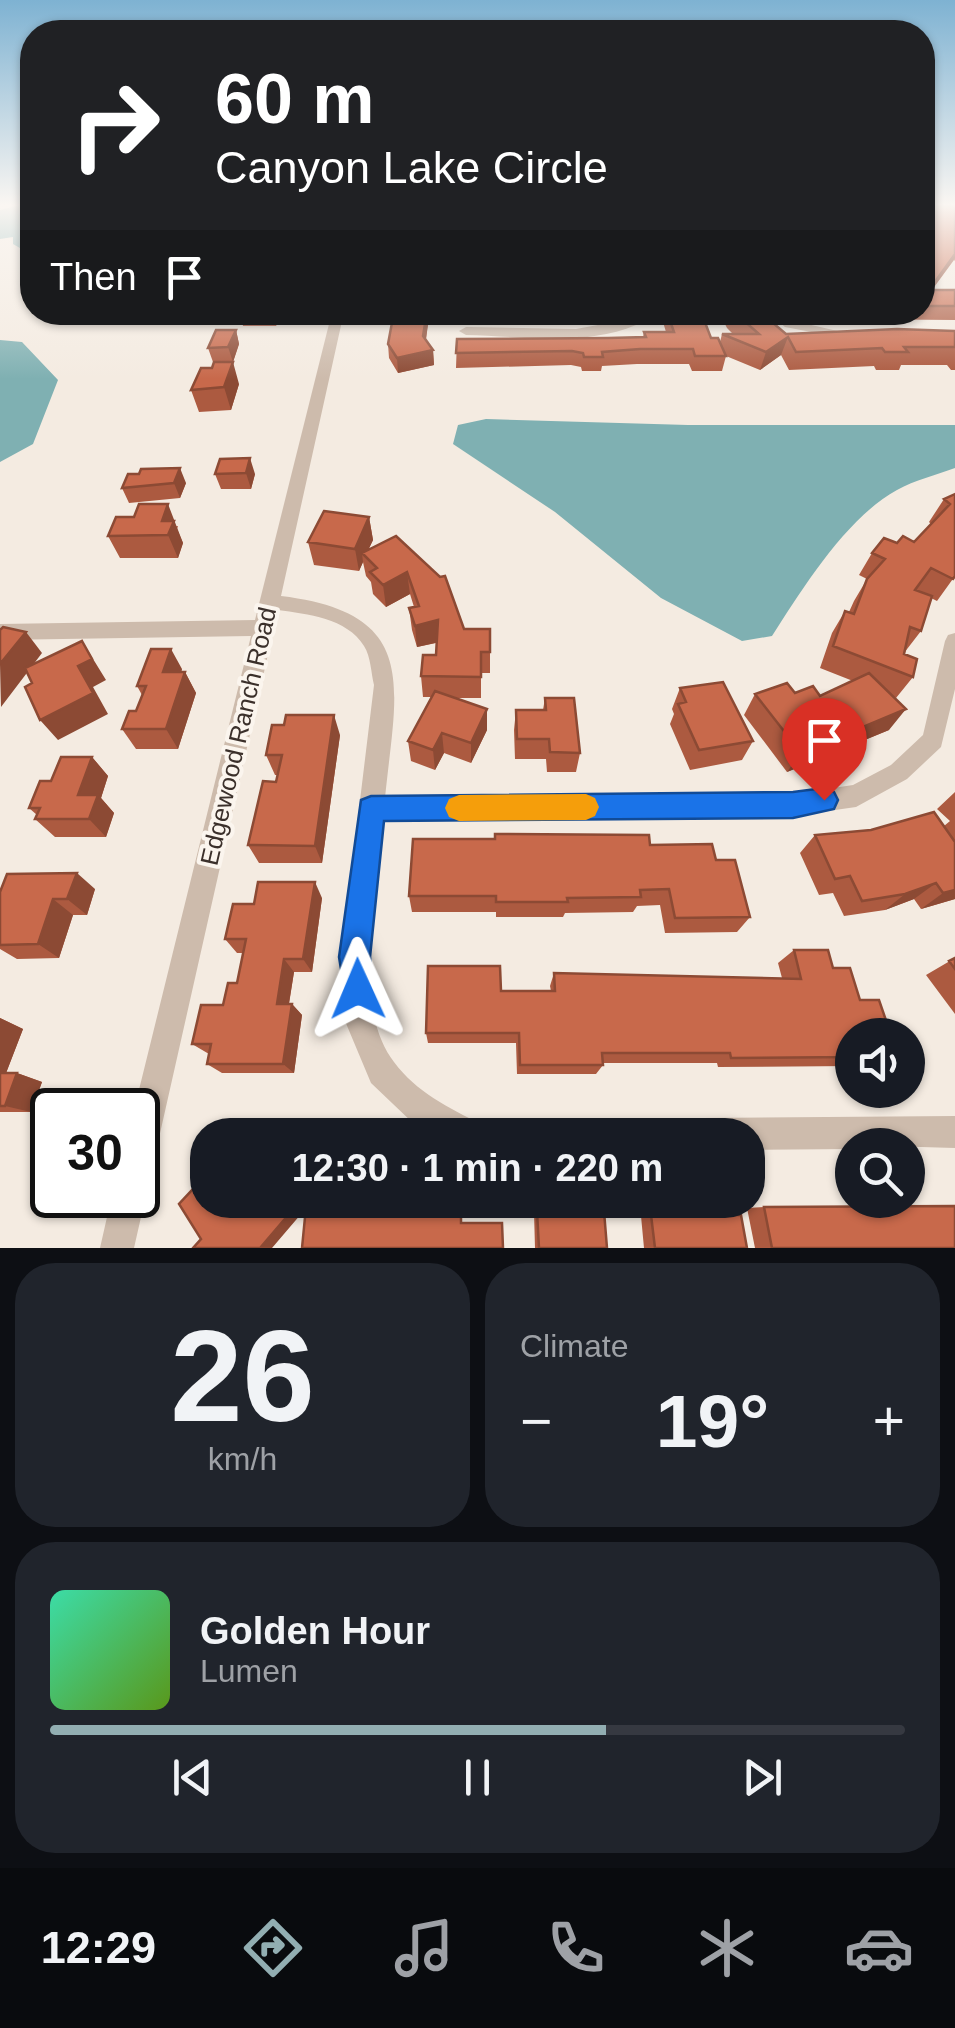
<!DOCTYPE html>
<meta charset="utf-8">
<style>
:root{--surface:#171b24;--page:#20242c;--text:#f1f3f6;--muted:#9ea1a6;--line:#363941;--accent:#92aeb2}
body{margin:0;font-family:Helvetica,sans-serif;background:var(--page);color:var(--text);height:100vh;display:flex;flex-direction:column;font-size:38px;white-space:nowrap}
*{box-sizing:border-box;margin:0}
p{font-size:32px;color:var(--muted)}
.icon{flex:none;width:55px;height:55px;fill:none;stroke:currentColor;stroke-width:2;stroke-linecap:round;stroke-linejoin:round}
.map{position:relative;height:1248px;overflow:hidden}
.side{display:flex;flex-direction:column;gap:15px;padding:15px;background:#0d0f14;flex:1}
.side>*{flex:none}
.hud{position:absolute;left:20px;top:20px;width:915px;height:305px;border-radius:40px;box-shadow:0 2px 8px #0004;background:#202124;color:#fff;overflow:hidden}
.controls{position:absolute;left:835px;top:1018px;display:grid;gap:20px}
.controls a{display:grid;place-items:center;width:90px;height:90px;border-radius:50%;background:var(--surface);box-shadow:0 2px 8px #0004;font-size:50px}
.speed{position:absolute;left:30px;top:1088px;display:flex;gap:20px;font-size:50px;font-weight:700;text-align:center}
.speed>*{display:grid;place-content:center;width:130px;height:130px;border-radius:50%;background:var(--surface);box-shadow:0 2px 8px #0004;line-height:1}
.speed .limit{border:5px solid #111;border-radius:15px;background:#fff;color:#111}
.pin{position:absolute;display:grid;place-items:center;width:85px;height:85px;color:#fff;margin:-102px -42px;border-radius:50% 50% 50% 0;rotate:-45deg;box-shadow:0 0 10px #0007}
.pin .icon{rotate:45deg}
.me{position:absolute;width:110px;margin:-55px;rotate:359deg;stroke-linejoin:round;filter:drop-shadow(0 0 8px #0008)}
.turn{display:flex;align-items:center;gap:35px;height:210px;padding:0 30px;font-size:45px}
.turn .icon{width:130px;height:130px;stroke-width:2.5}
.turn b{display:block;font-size:70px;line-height:85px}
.then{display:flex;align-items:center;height:95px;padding:0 30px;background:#0003;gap:20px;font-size:38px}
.big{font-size:75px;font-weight:700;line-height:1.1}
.side .card{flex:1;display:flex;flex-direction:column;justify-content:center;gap:15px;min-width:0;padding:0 35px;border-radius:40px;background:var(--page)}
.side .dial{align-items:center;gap:0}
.dial b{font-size:130px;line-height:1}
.song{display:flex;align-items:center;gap:30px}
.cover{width:120px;height:120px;border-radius:15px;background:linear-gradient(135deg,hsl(160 70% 55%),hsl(90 70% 35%))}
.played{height:10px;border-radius:5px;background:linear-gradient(90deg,var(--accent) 65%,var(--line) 65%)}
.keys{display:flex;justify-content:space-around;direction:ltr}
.heat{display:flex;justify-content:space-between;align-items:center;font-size:55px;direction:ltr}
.side .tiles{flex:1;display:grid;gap:15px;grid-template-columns:1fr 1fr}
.card:last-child{grid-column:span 2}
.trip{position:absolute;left:190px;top:1118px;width:575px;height:100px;border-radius:40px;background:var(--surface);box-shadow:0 2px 8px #0004;font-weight:700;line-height:100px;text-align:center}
.tab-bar{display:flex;height:160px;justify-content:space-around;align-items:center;background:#090b0e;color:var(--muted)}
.tab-bar .icon{width:70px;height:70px}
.tab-bar .on{color:var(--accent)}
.tab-bar b{font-size:45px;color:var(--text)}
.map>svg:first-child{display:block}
</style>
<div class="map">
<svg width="955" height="1248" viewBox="0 0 955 1248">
<rect width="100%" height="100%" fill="#f4ebe1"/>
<path fill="#7fb0b2" d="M19 205H32V255L13 244V237L0 239V210Z
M0 340 22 342 58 380 33 444 0 462Z
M486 419 688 425H955V468C936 475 915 480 897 490 846 518 803 588 772 636L742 641 661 598 555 512 453 444 458 425Z"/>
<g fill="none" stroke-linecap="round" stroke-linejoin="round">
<path fill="#cdbbac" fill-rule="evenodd" d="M332 312H344L281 596C422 613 396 687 385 798L793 794 853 785 891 765 923 735 945 641 948 635 955 633V689L941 747 907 779 856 807 793 816 382 820C376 887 350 1005 394 1062 416 1092 449 1108 481 1124L486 1135H436L414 1124 371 1083 345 1021 341 957 374 685C371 673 371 657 364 646 347 618 307 614 278 610L154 1160 149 1171 138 1176V1110H134L251 636 0 640V624L255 620Z
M626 312H638L636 325C584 347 521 336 466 335L459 331 466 327 576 329 625 320Z
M768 312H783L794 321 855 335 848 339 785 327Z
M955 1116V1148L852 1145V1149L748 1150V1135H565L570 1124 581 1119Z
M138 1182 146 1195 134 1248H100L112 1195H138Z"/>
</g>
<path fill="#ac5a40" d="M922 205 955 206V261L954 260 932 290H955V320L838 319 800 316 798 312H922Z
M240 312H281L276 326H243Z
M391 312H429L426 340 433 350 434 365 398 373 389 358 388 344 394 315Z
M436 312H463V316H436Z
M484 312H499V321H484Z
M554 312H606L605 320 556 325Z
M660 312H701L711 338 720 342 722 334H733L727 328 719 312H760L786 334 955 331V370H951L947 365H901L899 370H876L874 366 789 370 781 355 760 370 726 356 722 371H692L689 364H637L602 366 601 371H582L581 367 571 365 456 368 457 339 608 338 643 337 644 332H666Z
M236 330 239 344 233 362H213L208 348Z
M239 384 231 410 199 412 191 390Z
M139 474 186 483 180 498 129 503 122 488Z
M215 474H255L251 489H221Z
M955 494V576L937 601 931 598 921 631 904 653 913 677 896 698 893 697 889 730 787 772 744 715 755 694 795 693 820 696 853 681 820 668 832 633 845 611 849 612 854 601 867 579 859 575 872 553 897 543 914 542 931 524 929 522 944 499Z
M369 517 373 540 368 550 396 536 464 629H490V673H481V698H453L487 730 471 763 444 753 435 770 411 761 408 741 431 697H423L421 676 436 655V643L417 647 412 630 409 608 414 607 410 594 386 607 373 594 371 582 366 576 363 562 359 571 314 565 308 542Z
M178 526 177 529 183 543 178 558H120L108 536Z
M182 669 181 672H185L196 693 178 749H136L122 729 136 711 142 695 137 686Z
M680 688 753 741 742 760 690 770 670 724 674 714 672 709Z
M545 698 580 753 576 772H547L546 759H515L514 730 516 710H543Z
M340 735 322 863H259L248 845 276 782 278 775H275L266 755Z
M92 757 108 776 101 798 114 813 106 837H55L35 819 37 815 29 808 51 781Z
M955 792V899L921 909 914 899 885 910 844 916 833 893 819 895 800 853 815 835 944 826 950 821 937 809Z
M650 845 716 860 750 917 737 932 665 933 660 905 637 906 633 912 565 913 563 917H496V912H412L409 896Z
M95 889 87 915H73L59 958 17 959 0 949V892Z
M322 898 312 972H294L289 1004H292L302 1015 294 1073H222L207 1064 209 1054 192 1044 223 1005 237 983 243 953H237L225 939 254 904Z
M794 950 852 1035V1066L718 1067 717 1063H603V1065L596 1074H517L516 1043H428L426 1033 501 991H551L550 986 554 973 782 978 778 963Z
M955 958V1014L926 975Z
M0 1018 23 1029 6 1073H17L42 1082 31 1112H0Z
M764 1207 955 1248H755L747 1208Z
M537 1211 607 1248H535L534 1212Z
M651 1215 747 1248H644L641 1216Z"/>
<path fill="#8c4a34" d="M955 254V258L922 303 929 290Z
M273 312H281L276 326Z
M427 312H429V319L424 351 423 336Z
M236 330 239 344 233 362 228 347Z
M788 337 781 355 760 370 766 352Z
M433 350 434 365 398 373 397 358Z
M233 362 239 384 231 410 224 387Z
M250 458 255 474 251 489 246 473Z
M180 468 186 483 180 498 174 483Z
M168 504 183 543 178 558 162 521Z
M369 517 373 540 365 557 362 553 363 562 359 571 355 549Z
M407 572 410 594 386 607 383 585Z
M438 620 439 642 417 647 415 626Z
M26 632 42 653 1 707 0 664Z
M82 641 106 680 93 687 108 714 58 740 40 720Z
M171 649 182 669 175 692 163 672Z
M185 672 196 693 178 749 166 729Z
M487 709V730L471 763V743Z
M906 709 889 730 787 772 801 753Z
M334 715 340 735 322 863 315 846Z
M442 733 444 753 435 770 433 750Z
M92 757 108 776 101 798 114 813 106 837 89 819 78 795Z
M77 873 95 889 87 915 67 899Z
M315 882 322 898 312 972 303 959Z
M936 883 914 899 885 910 905 894Z
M955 890V899L921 909 943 893Z
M53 899 73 915 59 958 38 944Z
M284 959 294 972 287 1015 277 1004Z
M292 1004 302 1015 294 1073 283 1064Z
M0 1018 23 1029 3 1081 0 1079Z
M17 1073 42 1082 31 1112 5 1106Z
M301 1200H313L272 1248H260Z"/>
<path fill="#c8694b" stroke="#8c4a34" stroke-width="2.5" d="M922 205 955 206V254L929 290H955V306H922V246L926 242H922Z
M394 312H427L423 336 433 350 397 358 388 344Z
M667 312H701L711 338H718L726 356H695L693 349H640L602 352 603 357H584L583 353 572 351 456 353 457 339 608 338 646 337 644 332H674Z
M734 312H760L786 334 897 329 955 331V347H904L908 352H885L882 348 796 352 788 337 766 352 722 334H759Z
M216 330H236L228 347 208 348Z
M214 362H233L224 387 191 390 201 368H212Z
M250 458 246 473 215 474 220 459Z
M180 468 174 483 122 488 128 474H139L141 469Z
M955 494V576L953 579 931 568 915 590 932 596 921 631 910 627 904 654 917 659 913 677 833 646 845 611 854 614 867 579 885 559 872 553 884 538 897 543 903 536 914 542 950 504 944 499Z
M139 504H168L162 521H174L168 535 108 536 116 517H134Z
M324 511 369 517 355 549 308 542Z
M396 536 440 577 445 576 464 629H490V652H481V677L421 676 423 655H436L438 620 415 626 409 608 419 606 407 572 383 585 370 572 377 568 362 553Z
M3 627 26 632 0 664V630Z
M82 641 92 659 78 666 93 693 40 720 25 687 32 683 25 668Z
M151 649H171L163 672H185L166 729H122L129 711H136L146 686H137Z
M869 673 906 709 801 753 755 694 787 683 795 693 813 686 820 696Z
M723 682 753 741 699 750 678 704 686 702 680 688Z
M435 691 487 709 471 743 442 733 433 750 408 741Z
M545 698H574L580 753 550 752 549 739H517L516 710H546Z
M286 715H334L315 846 248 845 263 781 276 782 282 755H266L272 725H284Z
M61 757H92L78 795H98L89 819H35L40 808H29L40 781H51Z
M934 812 955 842V890L943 893 936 883 905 894 862 901 850 876 835 879 815 835 871 830Z
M495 834 649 835 650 845 712 844 716 860H735L750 917 675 918 669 889 640 890 641 897 567 898 568 902H496V896H409L413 839H495Z
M77 873 67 899H53L38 944 0 945V892L7 874Z
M258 882H315L303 959H284L277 1004H292L283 1064H207L211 1044H192L201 1005H223L228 983H237L246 939H225L233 904H254Z
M794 950H828L833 968H850L860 1000H879L891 1035H852V1057L731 1058 730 1053H602L603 1065H520L519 1033H426L428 966H500L501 991H555L554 973 801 979Z
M955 958V969L949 961Z
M0 1073H17L5 1106H0Z
M208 1173V1200H301L260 1248H193L201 1239 179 1204Z
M419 1200H461V1223H502L503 1248H302L306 1207 419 1206Z
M955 1206V1248H772L764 1207Z
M537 1211H604L607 1248H539Z
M651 1215H741L747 1248H655Z"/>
<linearGradient id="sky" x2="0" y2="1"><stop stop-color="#7eb2d2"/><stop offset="0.54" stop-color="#faf6f2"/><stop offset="1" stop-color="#faf6f2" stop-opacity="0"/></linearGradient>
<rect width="955" height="379" fill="url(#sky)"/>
<path fill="#1a73e8" stroke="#114b97" stroke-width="2.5" d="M824 788 834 792 838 800 834 809 793 818 384 821 370 957 374 989 369 1000 358 1005 346 1000 339 957 361 800 371 796 793 792Z"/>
<path fill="#f59e0b" d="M586 794 595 798 599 807 595 816 586 820 459 821 449 817 445 808 449 799 459 795Z"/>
<g text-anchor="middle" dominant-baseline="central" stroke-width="8" stroke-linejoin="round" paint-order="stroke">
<g font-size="25" fill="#3b302b" stroke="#fbf5ee">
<text transform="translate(238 736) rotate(-77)">Edgewood Ranch Road</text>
</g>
</g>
</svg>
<div class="controls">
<a><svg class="icon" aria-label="sound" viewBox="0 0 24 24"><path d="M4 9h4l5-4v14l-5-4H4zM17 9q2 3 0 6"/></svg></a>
<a><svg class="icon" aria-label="search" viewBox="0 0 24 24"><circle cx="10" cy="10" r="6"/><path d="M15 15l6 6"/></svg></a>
</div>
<div class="speed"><div class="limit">30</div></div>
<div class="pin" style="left:824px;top:800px;background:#d93025"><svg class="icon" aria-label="arrive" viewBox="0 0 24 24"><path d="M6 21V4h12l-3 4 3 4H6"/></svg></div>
<svg class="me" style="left:358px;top:989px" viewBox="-20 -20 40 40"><path d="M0-17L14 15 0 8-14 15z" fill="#1a73e8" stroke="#fff" stroke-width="4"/></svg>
<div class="trip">12:30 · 1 min · 220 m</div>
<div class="hud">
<div class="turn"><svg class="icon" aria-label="right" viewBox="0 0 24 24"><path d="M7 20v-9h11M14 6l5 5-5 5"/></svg><div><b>60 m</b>Canyon Lake Circle</div></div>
<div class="then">Then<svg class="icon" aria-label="arrive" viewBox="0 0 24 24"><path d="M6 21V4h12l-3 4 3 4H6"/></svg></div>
</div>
</div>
<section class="side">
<div class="tiles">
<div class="card dial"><b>26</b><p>km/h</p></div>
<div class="card"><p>Climate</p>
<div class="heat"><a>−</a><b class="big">19°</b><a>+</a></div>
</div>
<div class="card">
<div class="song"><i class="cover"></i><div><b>Golden Hour</b><p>Lumen</p></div></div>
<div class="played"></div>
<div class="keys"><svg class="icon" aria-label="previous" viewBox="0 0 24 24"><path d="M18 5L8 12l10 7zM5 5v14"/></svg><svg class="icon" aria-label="pause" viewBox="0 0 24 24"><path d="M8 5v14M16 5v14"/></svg><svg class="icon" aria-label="next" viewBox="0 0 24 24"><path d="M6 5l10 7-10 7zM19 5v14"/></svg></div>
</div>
</div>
</section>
<nav class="tab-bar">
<b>12:29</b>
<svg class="icon on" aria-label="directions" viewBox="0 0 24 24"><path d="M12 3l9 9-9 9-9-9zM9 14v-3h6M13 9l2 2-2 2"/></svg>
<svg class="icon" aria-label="music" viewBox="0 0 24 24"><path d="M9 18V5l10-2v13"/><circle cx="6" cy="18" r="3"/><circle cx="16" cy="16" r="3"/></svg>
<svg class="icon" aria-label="phone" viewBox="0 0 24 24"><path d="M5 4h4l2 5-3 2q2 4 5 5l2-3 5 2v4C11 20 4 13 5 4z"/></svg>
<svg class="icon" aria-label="climate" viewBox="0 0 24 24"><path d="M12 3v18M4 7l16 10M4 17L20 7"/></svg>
<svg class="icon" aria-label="car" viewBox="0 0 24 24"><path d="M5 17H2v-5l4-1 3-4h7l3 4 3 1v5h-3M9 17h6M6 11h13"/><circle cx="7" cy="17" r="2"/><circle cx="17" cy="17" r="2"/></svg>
</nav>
